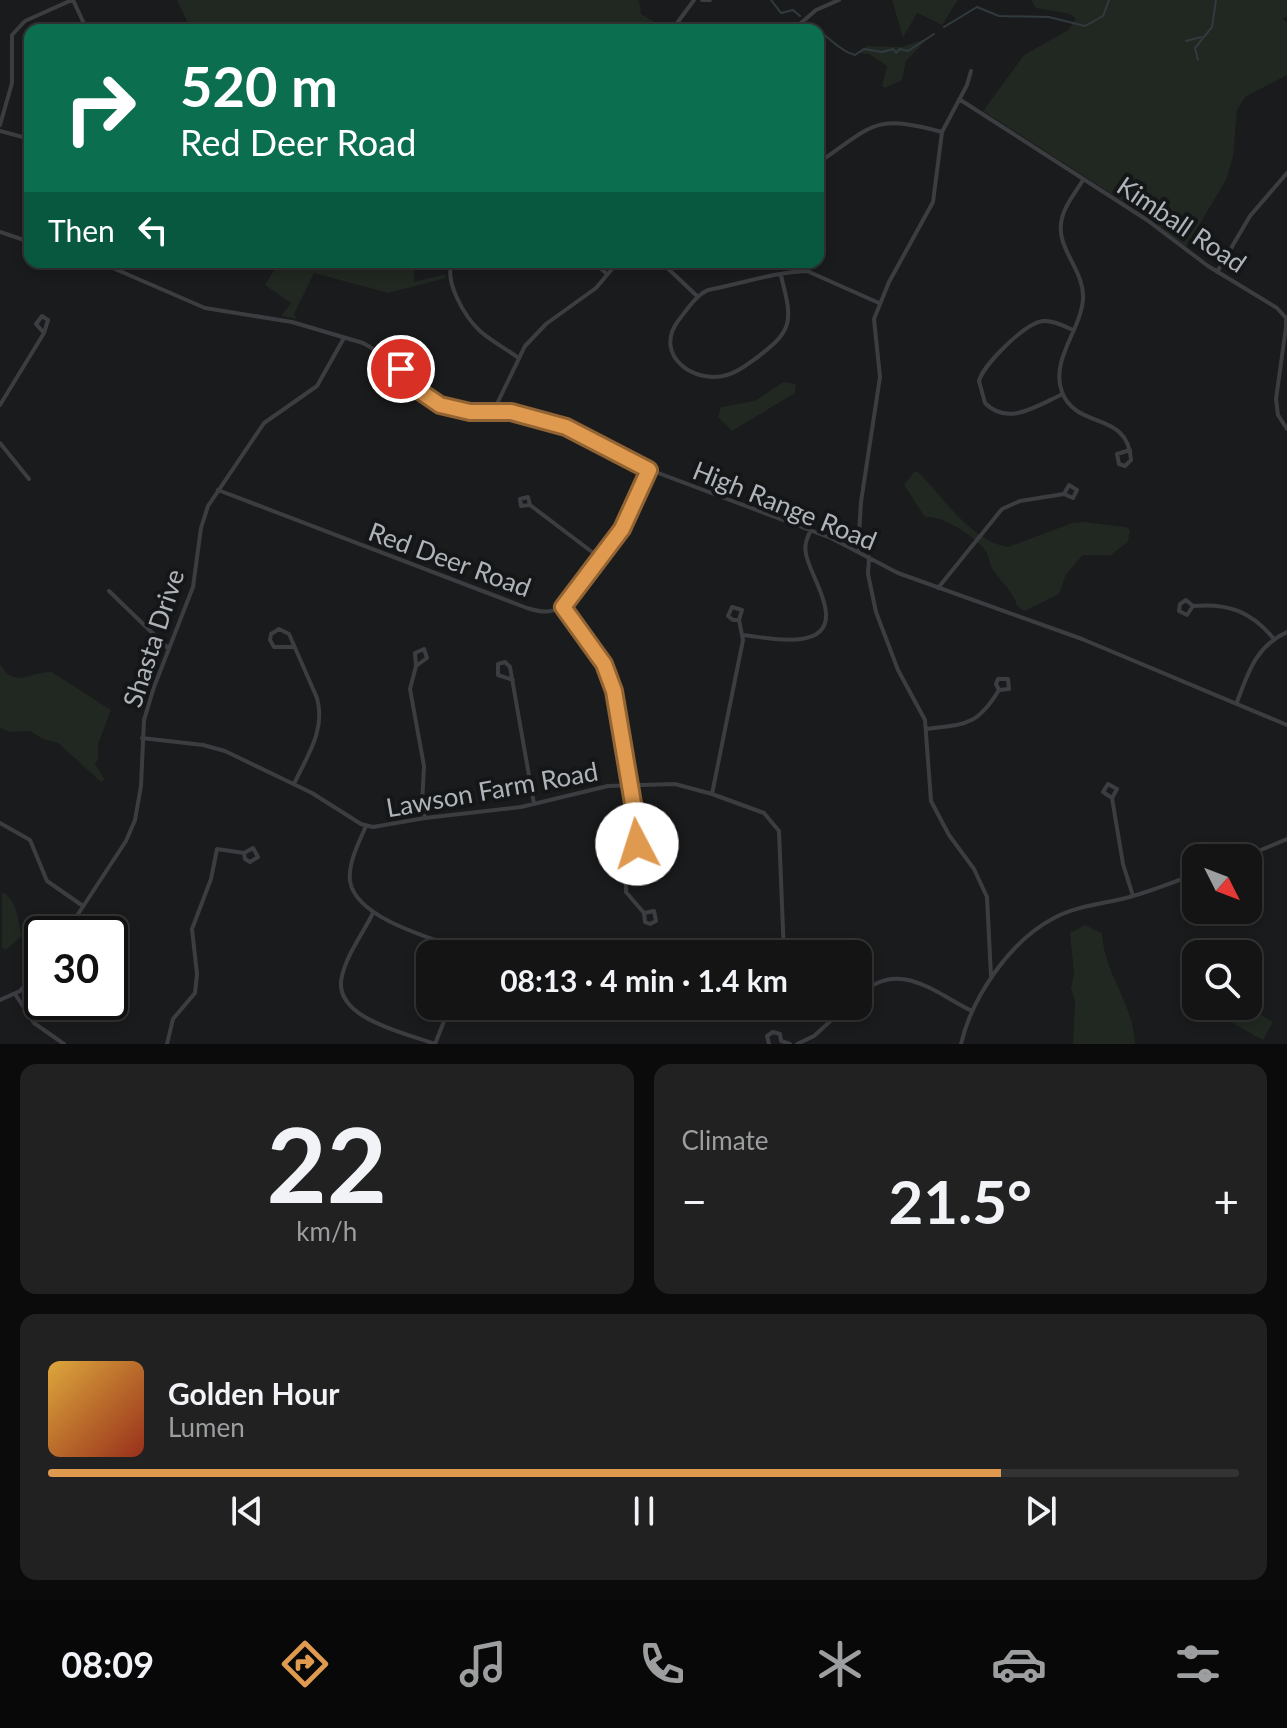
<!DOCTYPE html>
<meta charset="utf-8">
<style>
:root{--surface:#141415;--page:#212122;--text:#f1f3f6;--muted:#9d9ea0;--line:#333334;--accent:#e09a4f}
body{margin:0;font-family:Lato,sans-serif;background:var(--page);color:var(--text);height:100vh;display:flex;flex-direction:column;font-size:30px;white-space:nowrap}
*{box-sizing:border-box;margin:0}
p{font-size:26px;color:var(--muted)}
.icon{flex:none;width:44px;height:44px;fill:none;stroke:currentColor;stroke-width:2;stroke-linecap:round;stroke-linejoin:round}
.map{position:relative;height:1044px;overflow:hidden}
.side{display:flex;flex-direction:column;gap:20px;padding:20px;background:#0b0b0c;flex:1}
.side>*{flex:none}
.hud{position:absolute;left:24px;top:24px;width:800px;height:244px;border-radius:16px;box-shadow:0 4px 12px #0003,0 0 0 2px var(--line);background:#0b6e4f;color:#fff;overflow:hidden}
.needle{width:52px;rotate:132deg}
.buttons{position:absolute;left:1182px;top:844px;display:grid;gap:16px}
.buttons a{display:grid;place-items:center;width:80px;height:80px;border-radius:16px;background:var(--surface);box-shadow:0 4px 12px #0003,0 0 0 2px var(--line);font-size:40px}
.speed{position:absolute;left:24px;top:916px;display:flex;gap:16px;font-size:40px;font-weight:700;text-align:center}
.speed>*{display:grid;place-content:center;width:104px;height:104px;border-radius:50%;background:var(--surface);box-shadow:0 4px 12px #0003,0 0 0 2px var(--line);line-height:1}
.speed .limit{border:4px solid #111;border-radius:12px;background:#fff;color:#111}
.pin{position:absolute;display:grid;place-items:center;width:68px;height:68px;color:#fff;margin:-34px;border:4px solid #fff;border-radius:50%;box-shadow:0 2px 8px #0007}
.me{position:absolute;width:88px;margin:-44px;rotate:355deg;stroke-linejoin:round;filter:drop-shadow(0 0 6px #0008)}
.turn{display:flex;align-items:center;gap:28px;height:168px;padding:0 24px;font-size:36px}
.turn .icon{width:104px;height:104px;stroke-width:2.5}
.turn b{display:block;font-size:56px;line-height:68px}
.then{display:flex;align-items:center;height:76px;padding:0 24px;background:#0003;gap:16px;font-size:30px}
.big{font-size:60px;font-weight:700;line-height:1.1}
.side .widget{flex:1;display:flex;flex-direction:column;justify-content:center;gap:12px;min-width:0;padding:0 28px;border-radius:16px;background:var(--page)}
.side .dial{align-items:center;gap:0}
.dial b{font-size:104px;line-height:1}
.song{display:flex;align-items:center;gap:24px}
.cover{width:96px;height:96px;border-radius:12px;background:linear-gradient(135deg,hsl(40 70% 55%),hsl(10 70% 35%))}
.played{height:8px;border-radius:4px;background:linear-gradient(90deg,var(--accent) 80%,var(--line) 80%)}
.keys{display:flex;justify-content:space-around;direction:ltr}
.heat{display:flex;justify-content:space-between;align-items:center;font-size:44px;direction:ltr}
.side .tiles{flex:1;display:grid;gap:20px;grid-template-columns:1fr 1fr}
.widget:last-child{grid-column:span 2}
.trip{position:absolute;left:416px;top:940px;width:456px;height:80px;border-radius:16px;background:var(--surface);box-shadow:0 4px 12px #0003,0 0 0 2px var(--line);font-weight:700;line-height:80px;text-align:center}
.dock{display:flex;height:128px;justify-content:space-around;align-items:center;background:#080808;color:var(--muted)}
.dock .icon{width:56px;height:56px}
.dock .selected{color:var(--accent)}
.dock b{font-size:36px;color:var(--text)}
.map>svg:first-child{display:block}
</style>
<div class="map">
<svg width="1287" height="1044" viewBox="0 0 1287 1044">
<rect width="100%" height="100%" fill="#1a1b1c"/>
<path fill="#212721" d="M177 0H639L641 14 667 29 191 30Z
M892 0H958L942 25 917 13 903 38Z
M1031 0H1287V16L1283 19 1287 23V75L1245 97 1237 110 1233 157 1226 180 1186 247 1130 206 983 111 1024 55 1068 30 1076 19 1070 14 1036 8Z
M928 38 906 61 902 80 885 88 882 86 887 66 869 54 860 53 866 46 901 47Z
M279 262H415L414 282 445 274 446 278 388 293 314 273 294 314 297 319 281 316 291 303 265 285Z
M783 382 796 384 795 393 732 431 718 417 721 407 755 401Z
M914 472H918C945 498 968 539 1008 547L1072 523 1083 522 1126 527 1130 530 1128 542 1111 555H1083L1066 574 1059 594 1025 611 1017 606C1013 589 1000 583 992 568 989 562 989 556 985 550 973 535 944 516 925 517L904 485Z
M0 664C14 690 30 671 52 672L111 710 98 744V758L95 764 105 780 101 782 58 743 43 739 30 731 10 732 0 728Z
M2 893H5C19 906 17 919 22 936L6 950 2 948Z
M1085 925 1102 933C1104 974 1134 1004 1135 1044H1073L1075 1000 1071 989 1074 973 1070 933Z
M1228 1006H1246L1273 1022 1263 1040 1222 1017Z"/>
<g fill="none" stroke-linecap="round" stroke-linejoin="round">
<path stroke="#313b3f" stroke-width="2" d="M771 0 781 13 793 10 800 16
M811 24C824 33 841 52 855 55L864 49 882 52 893 49 896 53 900 49 908 51 934 34
M944 27 977 7 999 16 1049 17 1085 26 1103 16 1109 0
M1186 41 1201 37
M1198 60 1195 48 1212 27 1216 0"/>
<path stroke="#3c3d41" stroke-width="4" d="M73 0 87 30
M702 0H710
M672 30 694 0
M793 30 816 10 839 0
M959 99 1147 220 1208 266 1277 308 1286 318V327L1276 399 1278 415 1287 429
M0 125 12 83V35L25 21 72 0
M0 131 30 139
M818 163C873 126 872 113 942 132
M1083 180C1076 192 1065 204 1062 218 1054 248 1085 269 1083 299 1081 330 1050 360 1062 392 1077 431 1128 410 1131 460L1125 466 1119 464 1117 454 1130 450
M0 232 30 242
M99 262 205 308 292 322 363 343 389 358 421 392 440 405 462 411 511 412 574 429 637 465 831 538 898 573 1082 639 1287 725
M452 262C444 282 465 317 480 331 491 341 505 348 517 357
M593 262 607 274
M661 262 697 296
M1217 272 1250 216 1287 173
M781 275C784 290 791 309 787 324 783 338 770 347 759 356 749 363 739 372 727 375 694 385 653 355 678 321 687 310 695 296 708 290 740 284 774 272 807 271L879 303
M1063 394C1038 405 1008 427 985 403L979 381C983 365 1025 323 1043 321 1053 320 1064 326 1073 330
M0 405 44 333 48 320 42 316 36 324 44 333
M494 410 525 346 546 324 596 288 618 262
M0 443 29 479
M218 490 527 608C542 613 554 614 567 603L622 529 649 470
M530 505 521 506 520 499 528 497 530 505 600 558
M858 551 861 502 880 377 874 319 889 282 933 202 942 132 967 85 971 71
M869 557 868 574 876 612 898 670 925 720 931 801 949 835 974 869 987 897 991 976
M938 588 1002 509 1020 501 1064 494 1069 485 1077 490 1073 498 1064 494
M109 591 169 649
M1193 606 1187 615 1179 611 1180 604 1186 600 1193 606C1228 603 1251 611 1274 639
M563 607 604 664 619 707 620 732 638 835 626 876V892L644 913 645 922 650 924 656 921 654 911 644 913
M743 635C761 637 783 642 801 639 852 632 810 578 806 554 804 545 807 538 811 530
M416 666 427 658 424 649 415 653 416 666 410 689 424 766 422 804 425 818
M513 680 498 675V664L505 662 510 667 534 804
M1237 702C1248 673 1256 646 1287 632
M926 729C966 724 977 726 999 690L1009 689 1008 679H998L996 684 999 690
M142 738 203 745 225 751 312 793 361 824 373 827 425 818 521 807 608 786 675 784 712 794 764 813 779 831 784 954
M294 784C307 756 326 730 317 698L289 634 279 629 271 634 270 640 274 647H294
M712 794 743 640 739 620H733L728 616 732 607 742 610 739 620
M1112 798 1117 789 1108 784 1103 792 1112 798 1123 864 1133 896
M0 823 30 840 47 881 83 906
M366 826C359 842 348 863 350 881 356 921 442 941 476 954
M1242 858 1287 839
M373 913C363 933 347 954 342 976 331 1018 406 1033 435 1044
M65 934 126 841 135 820 141 786 144 720 154 687 193 587 201 528 208 506 264 423 317 386 344 338
M15 994 34 1023 64 1044
M858 996C898 959 931 990 970 1010
M0 1000 20 991 42 968
M822 1006 834 1019
M167 1044 173 1019 195 993 197 974 192 929 211 879 217 849 244 853 253 848 258 857 250 862 245 859 244 853
M435 1044 450 1006
M769 1044 767 1036 773 1032 780 1034 781 1041 790 1044
M797 1044 814 1036 847 1006
M961 1044C972 997 1010 941 1054 918 1076 906 1102 904 1126 898 1150 892 1173 882 1196 874"/>
</g>
<g fill="none" stroke-linecap="round" stroke-linejoin="round">
<g stroke="#926433" stroke-width="20">
<path id="route" d="M401 369 421 392 440 405 470 412H511L566 427 649 470 622 529 563 607 604 664 614 691 637 827V844"/>
</g>
<use href="#route" stroke="#e09a4f" stroke-width="14"/>
</g>
<g text-anchor="middle" dominant-baseline="central" stroke-width="8" stroke-linejoin="round" paint-order="stroke">
<g font-size="26" fill="#aeb4ba" stroke="#151617">
<text transform="translate(1182 224) rotate(34)">Kimball Road</text>
<text transform="translate(785 505) rotate(22)">High Range Road</text>
<text transform="translate(450 559) rotate(20)">Red Deer Road</text>
<text transform="translate(153 638) rotate(-72)">Shasta Drive</text>
<text transform="translate(492 789) rotate(-10)">Lawson Farm Road</text>
</g>
</g>
</svg>
<div class="buttons">
<a><svg class="needle" viewBox="-14 -14 28 28"><path d="M0-13l5 13h-10z" fill="#e53935"/><path d="M0 13l5-13h-10z" fill="#9d9ea0"/></svg></a>
<a><svg class="icon" aria-label="search" viewBox="0 0 24 24"><circle cx="10" cy="10" r="6"/><path d="M15 15l6 6"/></svg></a>
</div>
<div class="speed"><div class="limit">30</div></div>
<div class="pin" style="left:401px;top:369px;background:#d93025"><svg class="icon" aria-label="arrive" viewBox="0 0 24 24"><path d="M6 21V4h12l-3 4 3 4H6"/></svg></div>
<svg class="me" style="left:637px;top:844px" viewBox="-20 -20 40 40"><circle r="19" fill="#fff"/><path d="M0-13L10 11 0 6-10 11z" fill="#e09a4f"/></svg>
<div class="trip">08:13 · 4 min · 1.4 km</div>
<div class="hud">
<div class="turn"><svg class="icon" aria-label="right" viewBox="0 0 24 24"><path d="M7 20v-9h11M14 6l5 5-5 5"/></svg><div><b>520 m</b>Red Deer Road</div></div>
<div class="then">Then<svg class="icon" aria-label="left" viewBox="0 0 24 24"><path d="M17 20v-9H6M10 6l-5 5 5 5"/></svg></div>
</div>
</div>
<section class="side">
<div class="tiles">
<div class="widget dial"><b>22</b><p>km/h</p></div>
<div class="widget"><p>Climate</p>
<div class="heat"><a>−</a><b class="big">21.5°</b><a>+</a></div>
</div>
<div class="widget">
<div class="song"><i class="cover"></i><div><b>Golden Hour</b><p>Lumen</p></div></div>
<div class="played"></div>
<div class="keys"><svg class="icon" aria-label="previous" viewBox="0 0 24 24"><path d="M18 5L8 12l10 7zM5 5v14"/></svg><svg class="icon" aria-label="pause" viewBox="0 0 24 24"><path d="M8 5v14M16 5v14"/></svg><svg class="icon" aria-label="next" viewBox="0 0 24 24"><path d="M6 5l10 7-10 7zM19 5v14"/></svg></div>
</div>
</div>
</section>
<nav class="dock">
<b>08:09</b>
<svg class="icon selected" aria-label="directions" viewBox="0 0 24 24"><path d="M12 3l9 9-9 9-9-9zM9 14v-3h6M13 9l2 2-2 2"/></svg>
<svg class="icon" aria-label="music" viewBox="0 0 24 24"><path d="M9 18V5l10-2v13"/><circle cx="6" cy="18" r="3"/><circle cx="16" cy="16" r="3"/></svg>
<svg class="icon" aria-label="phone" viewBox="0 0 24 24"><path d="M5 4h4l2 5-3 2q2 4 5 5l2-3 5 2v4C11 20 4 13 5 4z"/></svg>
<svg class="icon" aria-label="climate" viewBox="0 0 24 24"><path d="M12 3v18M4 7l16 10M4 17L20 7"/></svg>
<svg class="icon" aria-label="car" viewBox="0 0 24 24"><path d="M5 17H2v-5l4-1 3-4h7l3 4 3 1v5h-3M9 17h6M6 11h13"/><circle cx="7" cy="17" r="2"/><circle cx="17" cy="17" r="2"/></svg>
<svg class="icon" aria-label="filters" viewBox="0 0 24 24"><path d="M4 7h16M4 17h16"/><circle cx="9" cy="7" r="2"/><circle cx="15" cy="17" r="2"/></svg>
</nav>
